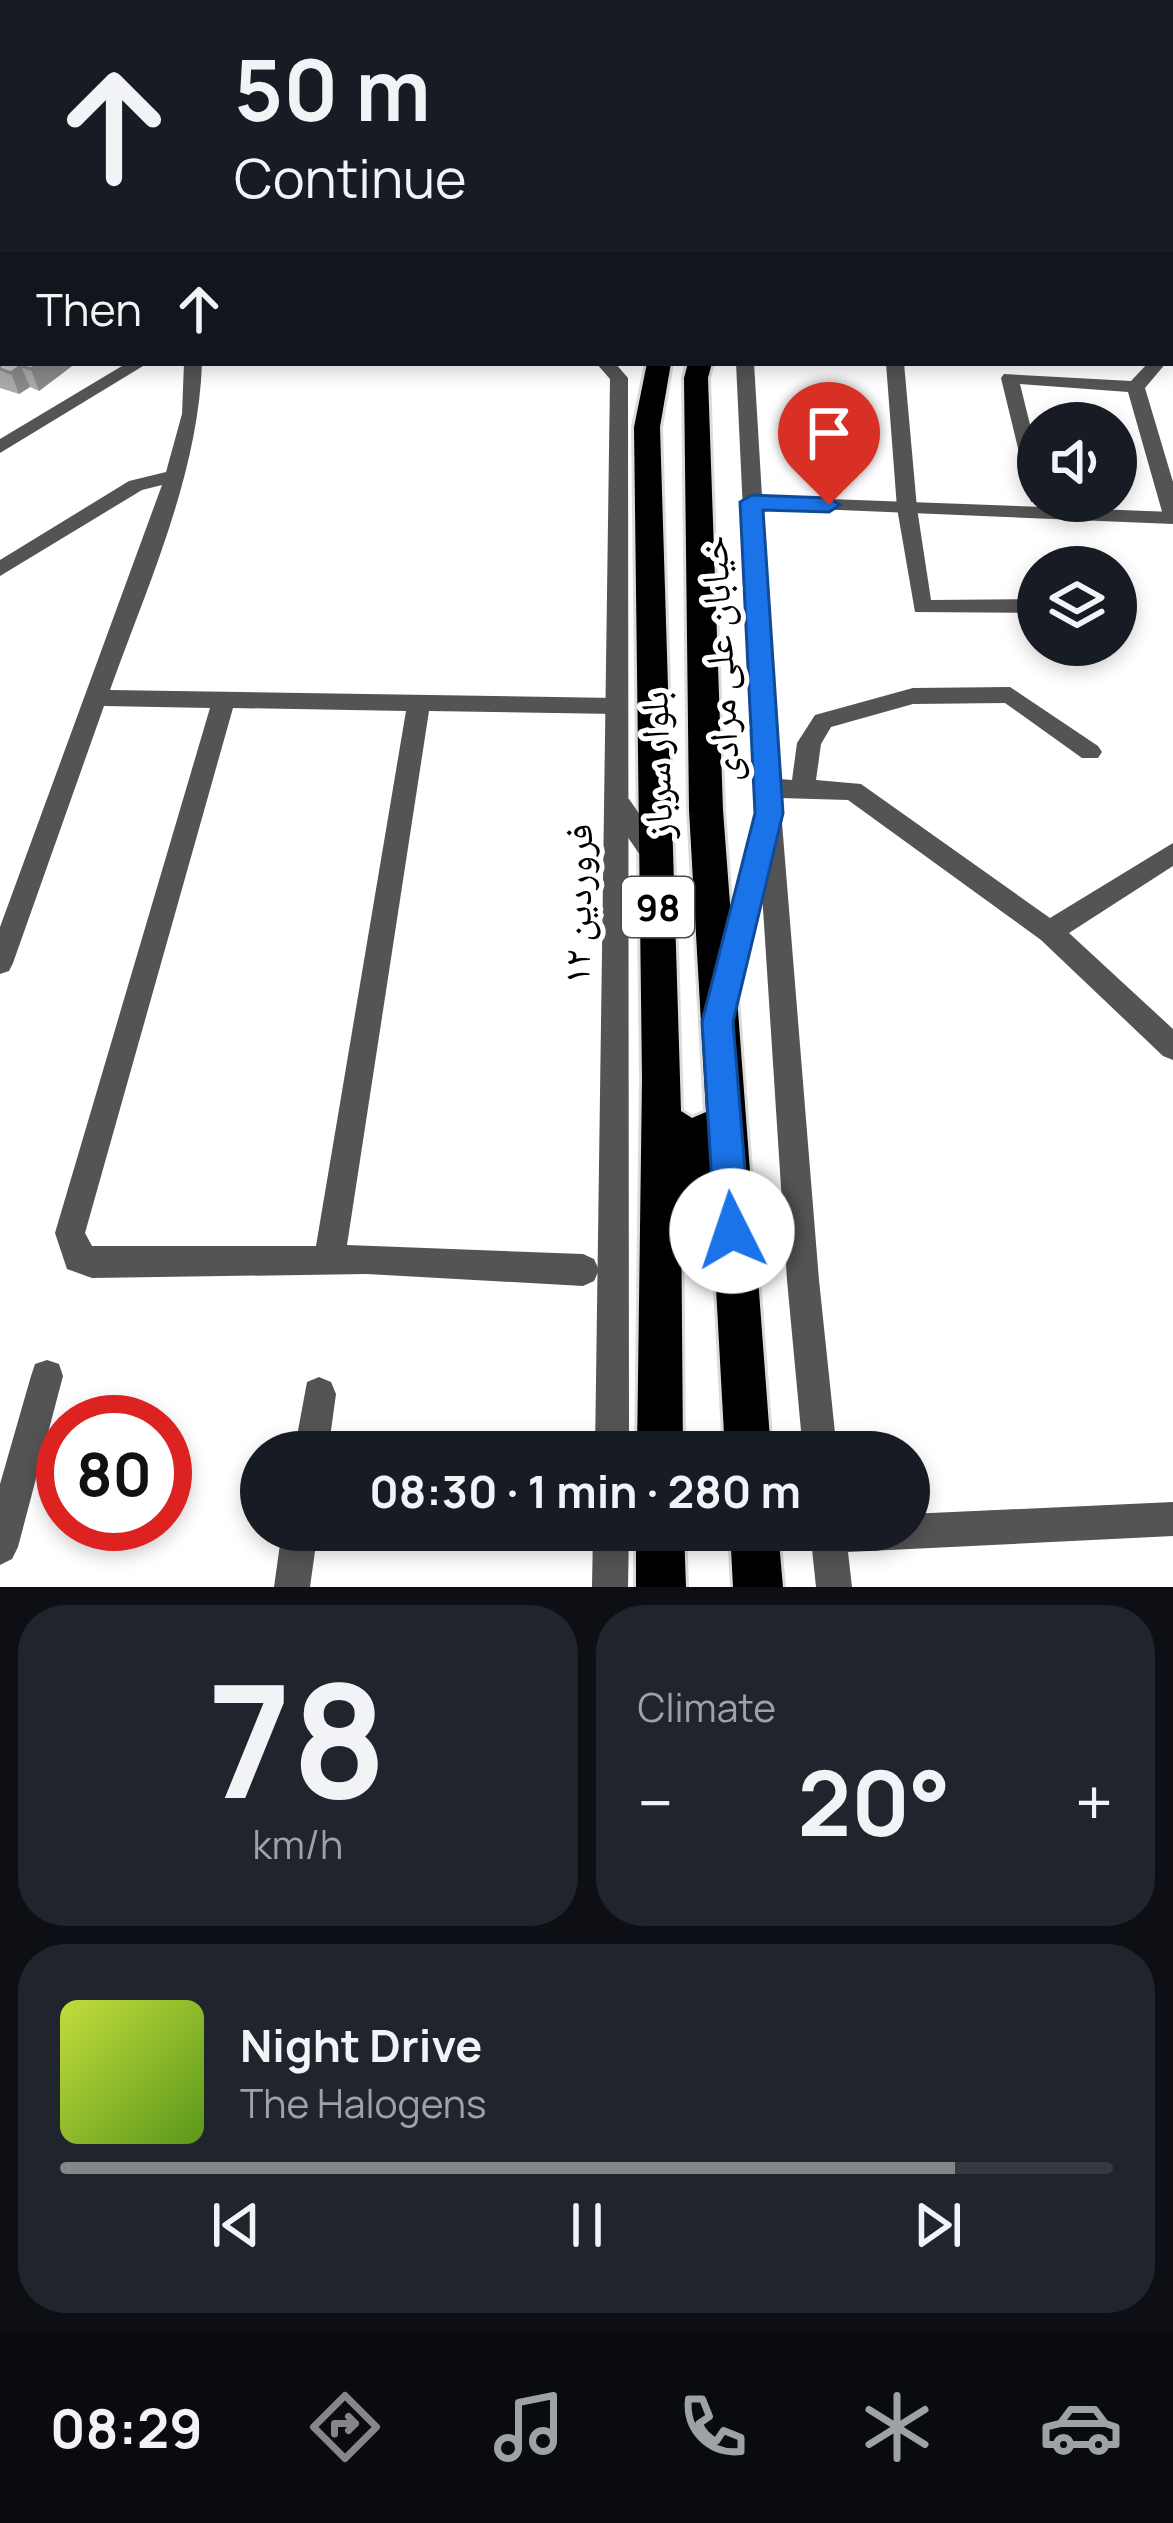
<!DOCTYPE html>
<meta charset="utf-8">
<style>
:root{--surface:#171b24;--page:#20242c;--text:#f1f3f6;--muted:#9ea1a6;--line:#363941;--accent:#858687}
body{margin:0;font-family:Manrope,"Noto Naskh Arabic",sans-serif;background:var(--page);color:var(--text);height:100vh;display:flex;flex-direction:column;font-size:45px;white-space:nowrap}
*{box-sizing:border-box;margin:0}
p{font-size:39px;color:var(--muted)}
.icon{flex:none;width:66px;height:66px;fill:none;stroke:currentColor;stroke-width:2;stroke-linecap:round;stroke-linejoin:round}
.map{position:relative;height:1587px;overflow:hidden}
.side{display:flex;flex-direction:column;gap:18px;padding:18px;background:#0d0f14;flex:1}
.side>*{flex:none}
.banner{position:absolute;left:0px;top:0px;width:1173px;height:366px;box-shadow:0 6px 18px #0003;background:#171b24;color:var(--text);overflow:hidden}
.fabs{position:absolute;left:1017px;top:402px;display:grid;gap:24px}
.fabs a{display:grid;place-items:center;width:120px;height:120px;border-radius:50%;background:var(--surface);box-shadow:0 6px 18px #0003;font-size:60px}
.speed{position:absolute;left:36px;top:1395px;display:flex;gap:24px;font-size:60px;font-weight:700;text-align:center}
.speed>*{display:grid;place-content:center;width:156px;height:156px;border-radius:50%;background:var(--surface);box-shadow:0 6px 18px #0003;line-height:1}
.speed .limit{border:18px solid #d22;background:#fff;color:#111}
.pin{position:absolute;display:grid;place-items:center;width:102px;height:102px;color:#fff;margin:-123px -51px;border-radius:50% 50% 50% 0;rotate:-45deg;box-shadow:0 0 12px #0007}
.pin .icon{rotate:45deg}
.me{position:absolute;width:132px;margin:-66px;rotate:356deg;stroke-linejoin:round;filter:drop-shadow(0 0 9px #0008)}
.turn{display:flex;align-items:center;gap:42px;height:252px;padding:0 36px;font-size:54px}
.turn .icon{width:156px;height:156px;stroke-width:2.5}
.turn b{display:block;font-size:84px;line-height:102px}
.then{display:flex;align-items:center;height:114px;padding:0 36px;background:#0003;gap:24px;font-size:45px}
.big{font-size:90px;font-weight:700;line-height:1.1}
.side .tile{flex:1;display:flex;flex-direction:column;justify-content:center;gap:18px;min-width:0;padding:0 42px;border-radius:48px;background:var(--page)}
.side .dial{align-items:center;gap:0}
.dial b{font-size:156px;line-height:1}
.song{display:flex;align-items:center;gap:36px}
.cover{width:144px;height:144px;border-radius:18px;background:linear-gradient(135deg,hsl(70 70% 55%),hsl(90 70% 35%))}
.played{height:12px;border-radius:6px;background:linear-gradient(90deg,var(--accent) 85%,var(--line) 85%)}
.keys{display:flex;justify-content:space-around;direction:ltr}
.heat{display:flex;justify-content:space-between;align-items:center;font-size:66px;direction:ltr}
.side .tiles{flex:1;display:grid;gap:18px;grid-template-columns:1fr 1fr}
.tile:last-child{grid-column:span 2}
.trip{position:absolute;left:240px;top:1431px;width:690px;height:120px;border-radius:60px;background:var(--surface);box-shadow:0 6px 18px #0003;font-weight:700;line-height:120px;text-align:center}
.dock{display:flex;height:192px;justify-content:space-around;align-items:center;background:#090b0e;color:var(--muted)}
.dock .icon{width:84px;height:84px}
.dock .on{color:var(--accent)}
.dock b{font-size:54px;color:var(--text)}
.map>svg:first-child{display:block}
</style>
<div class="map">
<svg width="1173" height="1587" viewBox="0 0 1173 1587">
<rect width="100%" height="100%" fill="#fff"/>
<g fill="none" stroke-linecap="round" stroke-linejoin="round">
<g stroke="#dbdbdb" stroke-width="6">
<path id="primary" d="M893 0H910L912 3H896Z
M1011 0H1044L1009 3Z
M1115 0H1132L1113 3Z"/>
</g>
<g stroke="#dbdbdb" stroke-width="6">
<path id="trunk" d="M1170 75H1173V86H1170Z
M647 363H671L660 427 681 1111 692 1118 706 1112 689 810 684 378 688 363H712L708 378 723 810 771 1452H725L711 1197 694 1192 681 1198 683 1452H637L642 1079 634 427Z
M636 1530H684L686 1587H636Z
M730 1530H778L783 1587H733Z"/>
</g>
<path fill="#545454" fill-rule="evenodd" d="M211 0H230L233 3H214Z
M625 0H640L623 3Z
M737 0H755L758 3H740Z
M792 0H807L790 3Z
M860 0H875L877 3H862Z
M3 22V30L0 31V23Z
M3 97V106L0 107V98Z
M1170 110 1173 111V119L1170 118Z
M0 145H3L0 156Z
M1170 254H1173V264H1170Z
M1173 341V353L1170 354V342Z
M184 363H202C198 476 148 584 110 690L616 698 627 706 616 714 429 711 347 1245 583 1254 594 1259 599 1270 594 1281 583 1286 367 1274 92 1278 67 1269 55 1233 210 708 104 706 13 963 9 971 0 974V927L162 485 142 490 0 576V560L129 481 166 472 182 414ZM233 708 406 711 316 1246H92L85 1233Z
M736 363H754L779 779 792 780 797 743 815 715 913 688 1010 687 1098 746 1102 752 1098 758H1082L1005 703 913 704 831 727 821 744 816 780 861 784 1050 918 1173 843V866L1069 933 1173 1029V1060L1163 1056 1041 940 848 800 780 798 819 1280 837 1452H803L787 1280 762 893 736 992 727 996 718 992 714 984 751 837 758 829Z
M886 363H904L917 508 931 600 1037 599 1038 613 915 612 897 508Z
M1148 363H1166L1145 388 1173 482V521L1163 515 1128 392 1020 384 1038 457V501H1046L1031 502 1001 378 1004 374 1131 381Z
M620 797 629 799 665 851 668 858 665 865H647L611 813 608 806 611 799Z
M47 1360 59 1364 63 1376 18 1547 12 1559 0 1565V1484L31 1376 35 1364Z
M319 1377 331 1382 336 1394 328 1452H294L307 1382Z
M1173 1502V1536L848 1552 852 1587H816L810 1530H909V1514Z
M282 1530H318L310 1587H274Z"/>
<path fill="#545454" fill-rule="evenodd" d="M3 229V239L0 240V230Z
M3 319V329L0 330V320Z
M127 363H148L0 453V439Z
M596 363H615L628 378 629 1452H595L610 379Z
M752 496 1173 512V524L745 506 742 502Z
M593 1530H629L628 1587H592Z"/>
<use href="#primary" fill="#000" fill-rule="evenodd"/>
<use href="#trunk" fill="#000" fill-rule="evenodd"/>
</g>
<path fill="#a9a9a9" d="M760 0H790L787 3H760Z
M0 353 76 363 39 391 30 387 19 394 0 388Z"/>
<path fill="#898989" d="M39 363H76L39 391 31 369Z
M21 366 30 387 19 394 11 373Z"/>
<path fill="#c4c4c4" stroke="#898989" stroke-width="3" d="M545 0H594L601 1 597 3H555Z
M662 0H690L683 3H656Z
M710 0H739L735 3H721Z
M3 351V363H39L31 369 21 366 11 373 0 369V353Z"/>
<path fill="#1a73e8" stroke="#114b97" stroke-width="3" d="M752 495 829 498 840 505 829 512 763 510 783 813 733 1022 750 1231 745 1243 732 1248 720 1243 715 1231 702 1022 755 813 740 502Z"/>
<g text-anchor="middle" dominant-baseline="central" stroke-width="10" stroke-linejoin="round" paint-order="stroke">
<rect fill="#fff" stroke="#4c4c4c" stroke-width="3" x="622" y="877" width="72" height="60" rx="9"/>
<g font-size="36" font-weight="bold" fill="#000">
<text x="658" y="907">98</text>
</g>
<g font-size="39" fill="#000" stroke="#fff">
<text transform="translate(718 659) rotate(-93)">خیابان علی مرادی</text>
<text transform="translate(655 765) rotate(-92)">بلوار سرباز</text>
<text transform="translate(576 904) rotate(-89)">۱۲ فروردین</text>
</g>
</g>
</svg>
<div class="fabs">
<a><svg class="icon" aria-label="sound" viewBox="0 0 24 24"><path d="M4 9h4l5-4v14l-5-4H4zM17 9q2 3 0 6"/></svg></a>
<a><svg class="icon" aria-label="layers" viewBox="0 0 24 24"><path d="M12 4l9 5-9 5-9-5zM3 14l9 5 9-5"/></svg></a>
</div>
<div class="speed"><div class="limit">80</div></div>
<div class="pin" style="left:829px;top:505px;background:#d93025"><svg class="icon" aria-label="arrive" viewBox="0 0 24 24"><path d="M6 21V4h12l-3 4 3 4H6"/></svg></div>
<svg class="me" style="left:732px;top:1231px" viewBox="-20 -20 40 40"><circle r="19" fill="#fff"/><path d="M0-13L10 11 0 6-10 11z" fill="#1a73e8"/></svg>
<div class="trip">08:30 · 1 min · 280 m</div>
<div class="banner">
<div class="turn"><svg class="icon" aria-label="ahead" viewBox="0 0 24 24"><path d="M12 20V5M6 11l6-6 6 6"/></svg><div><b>50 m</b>Continue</div></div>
<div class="then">Then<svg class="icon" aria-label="ahead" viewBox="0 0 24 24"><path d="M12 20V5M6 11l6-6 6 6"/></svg></div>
</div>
</div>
<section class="side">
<div class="tiles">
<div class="tile dial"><b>78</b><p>km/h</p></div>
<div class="tile"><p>Climate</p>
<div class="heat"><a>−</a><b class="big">20°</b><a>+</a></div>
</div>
<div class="tile">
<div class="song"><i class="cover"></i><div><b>Night Drive</b><p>The Halogens</p></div></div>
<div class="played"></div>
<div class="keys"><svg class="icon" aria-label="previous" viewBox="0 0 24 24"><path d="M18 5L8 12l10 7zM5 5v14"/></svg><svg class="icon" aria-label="pause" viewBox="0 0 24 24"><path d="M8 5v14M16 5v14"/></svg><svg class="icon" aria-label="next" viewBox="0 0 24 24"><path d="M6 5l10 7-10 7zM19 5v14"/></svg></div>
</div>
</div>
</section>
<nav class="dock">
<b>08:29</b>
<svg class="icon on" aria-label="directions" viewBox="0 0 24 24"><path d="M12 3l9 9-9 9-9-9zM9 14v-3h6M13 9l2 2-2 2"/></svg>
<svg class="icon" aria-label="music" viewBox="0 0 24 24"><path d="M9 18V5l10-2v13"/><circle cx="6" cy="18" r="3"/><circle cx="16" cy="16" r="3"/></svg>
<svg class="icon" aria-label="phone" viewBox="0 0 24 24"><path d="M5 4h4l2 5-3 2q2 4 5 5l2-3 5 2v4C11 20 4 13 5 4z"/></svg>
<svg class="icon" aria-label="climate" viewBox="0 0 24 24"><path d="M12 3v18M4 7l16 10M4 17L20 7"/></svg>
<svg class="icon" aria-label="car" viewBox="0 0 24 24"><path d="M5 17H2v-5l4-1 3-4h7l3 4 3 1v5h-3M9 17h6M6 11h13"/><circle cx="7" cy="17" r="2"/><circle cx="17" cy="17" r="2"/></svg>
</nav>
